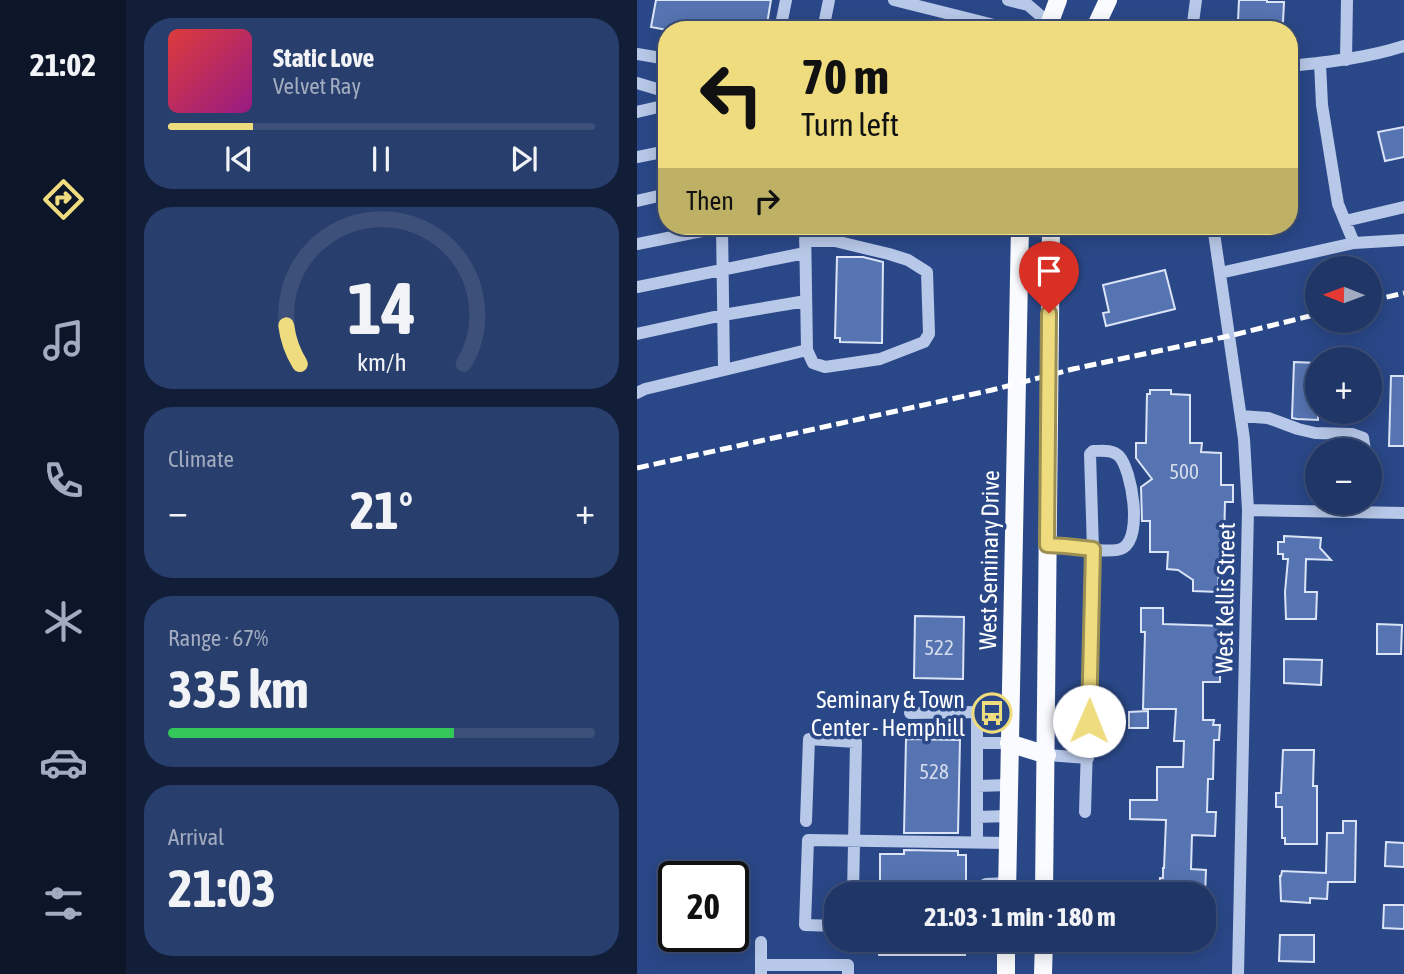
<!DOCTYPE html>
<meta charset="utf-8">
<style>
:root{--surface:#203666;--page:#283e6c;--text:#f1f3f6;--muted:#a2abbf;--line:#3d507a;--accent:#eedc7f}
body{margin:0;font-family:"Asap Condensed",sans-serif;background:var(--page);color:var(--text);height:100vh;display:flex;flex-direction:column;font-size:26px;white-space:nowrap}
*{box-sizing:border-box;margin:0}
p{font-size:23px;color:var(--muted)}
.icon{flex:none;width:38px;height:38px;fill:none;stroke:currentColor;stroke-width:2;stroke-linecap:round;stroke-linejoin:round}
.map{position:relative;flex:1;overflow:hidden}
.sheet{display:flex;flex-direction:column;gap:18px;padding:18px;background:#121e38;width:511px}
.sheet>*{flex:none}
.hud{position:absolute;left:21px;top:21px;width:640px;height:214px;border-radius:28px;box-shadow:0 4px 18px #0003,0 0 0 2px var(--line);background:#eedc7f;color:#111;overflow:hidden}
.needle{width:46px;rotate:271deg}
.controls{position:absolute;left:668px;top:256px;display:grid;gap:14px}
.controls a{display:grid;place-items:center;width:77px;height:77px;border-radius:50%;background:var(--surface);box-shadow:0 4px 18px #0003,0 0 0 2px var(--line);font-size:35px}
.speed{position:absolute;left:21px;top:861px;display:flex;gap:14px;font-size:35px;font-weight:700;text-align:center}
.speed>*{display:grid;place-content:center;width:91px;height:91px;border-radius:50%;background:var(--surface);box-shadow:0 4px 18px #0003,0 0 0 2px var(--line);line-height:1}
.speed .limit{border:4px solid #111;border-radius:10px;background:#fff;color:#111}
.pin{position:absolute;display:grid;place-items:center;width:60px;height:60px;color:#fff;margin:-72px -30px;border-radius:50% 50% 50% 0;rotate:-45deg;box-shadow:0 0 7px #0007}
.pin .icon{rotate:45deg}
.me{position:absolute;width:77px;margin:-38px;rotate:1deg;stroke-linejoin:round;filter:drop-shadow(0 0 5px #0008)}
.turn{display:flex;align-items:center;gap:24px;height:147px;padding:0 28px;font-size:32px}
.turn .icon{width:91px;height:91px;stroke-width:2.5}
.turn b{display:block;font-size:49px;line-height:60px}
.then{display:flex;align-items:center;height:66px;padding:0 28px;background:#0003;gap:14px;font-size:26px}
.big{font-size:52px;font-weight:700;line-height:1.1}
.sheet .card{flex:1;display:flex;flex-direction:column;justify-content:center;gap:10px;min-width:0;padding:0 24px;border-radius:28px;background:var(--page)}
.sheet .dial{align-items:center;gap:0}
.dial svg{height:182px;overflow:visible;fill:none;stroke:var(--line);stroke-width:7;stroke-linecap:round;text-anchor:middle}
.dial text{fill:var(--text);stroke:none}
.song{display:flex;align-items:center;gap:21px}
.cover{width:84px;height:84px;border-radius:10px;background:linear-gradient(135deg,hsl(0 70% 55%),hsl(310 70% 35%))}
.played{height:7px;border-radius:4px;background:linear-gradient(90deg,var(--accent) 20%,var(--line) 20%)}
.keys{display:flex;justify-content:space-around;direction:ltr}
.heat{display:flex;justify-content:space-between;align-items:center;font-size:38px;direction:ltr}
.charge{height:10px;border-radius:5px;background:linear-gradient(90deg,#34c759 67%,var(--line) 0)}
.trip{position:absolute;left:187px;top:882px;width:392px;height:70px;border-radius:28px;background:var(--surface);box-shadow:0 4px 18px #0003,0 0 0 2px var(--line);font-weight:700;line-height:70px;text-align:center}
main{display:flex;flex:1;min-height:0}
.tabs{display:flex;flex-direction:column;width:126px;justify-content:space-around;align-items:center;background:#0d1629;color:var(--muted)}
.tabs .icon{width:49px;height:49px}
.tabs .on{color:var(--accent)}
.tabs b{font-size:32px;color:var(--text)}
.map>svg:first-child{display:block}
</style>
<main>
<nav class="tabs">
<b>21:02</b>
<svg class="icon on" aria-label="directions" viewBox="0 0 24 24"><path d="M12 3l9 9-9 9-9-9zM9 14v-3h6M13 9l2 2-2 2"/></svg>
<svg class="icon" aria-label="music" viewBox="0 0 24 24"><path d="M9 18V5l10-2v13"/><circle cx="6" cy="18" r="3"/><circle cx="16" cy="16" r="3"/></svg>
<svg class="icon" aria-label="phone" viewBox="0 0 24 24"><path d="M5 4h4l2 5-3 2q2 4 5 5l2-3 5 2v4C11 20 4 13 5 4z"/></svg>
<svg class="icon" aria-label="climate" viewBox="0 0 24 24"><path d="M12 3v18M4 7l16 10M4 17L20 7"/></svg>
<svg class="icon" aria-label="car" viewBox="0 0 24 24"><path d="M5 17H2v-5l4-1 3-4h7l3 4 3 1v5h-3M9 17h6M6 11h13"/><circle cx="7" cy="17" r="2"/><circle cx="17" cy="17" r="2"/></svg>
<svg class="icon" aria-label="filters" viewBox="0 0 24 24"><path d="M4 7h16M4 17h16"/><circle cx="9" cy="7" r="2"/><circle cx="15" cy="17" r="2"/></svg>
</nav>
<section class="sheet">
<div class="card">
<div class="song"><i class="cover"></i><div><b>Static Love</b><p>Velvet Ray</p></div></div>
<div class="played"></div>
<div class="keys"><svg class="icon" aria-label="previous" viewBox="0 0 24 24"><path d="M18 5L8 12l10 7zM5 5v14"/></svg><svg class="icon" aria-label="pause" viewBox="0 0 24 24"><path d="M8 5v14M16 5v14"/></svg><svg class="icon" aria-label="next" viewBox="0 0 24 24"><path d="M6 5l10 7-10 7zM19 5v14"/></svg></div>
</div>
<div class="card dial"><svg viewBox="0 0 100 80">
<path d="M14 69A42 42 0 1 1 86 69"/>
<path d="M14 69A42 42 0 0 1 8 52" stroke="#eedc7f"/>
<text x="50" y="56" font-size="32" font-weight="700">14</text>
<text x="50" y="72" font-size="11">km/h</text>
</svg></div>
<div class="card"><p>Climate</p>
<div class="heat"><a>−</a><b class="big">21°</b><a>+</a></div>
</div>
<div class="card"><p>Range · 67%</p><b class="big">335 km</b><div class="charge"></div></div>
<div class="card"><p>Arrival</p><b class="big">21:03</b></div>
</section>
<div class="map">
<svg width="767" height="974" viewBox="0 0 767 974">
<rect width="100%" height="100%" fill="#2a4888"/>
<path fill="#5674b1" stroke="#dbe4f7" stroke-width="2" d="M19 0H134L129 30H30L14 27Z
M602 0H630V2H647L646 22 601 21Z
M767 127V157L748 161 741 132Z
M200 257H226L246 262 245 343 203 342V338H198Z
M528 270 538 309 469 326 466 313 472 312 466 285Z
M657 362 681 363V420L660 419 655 418Z
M754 376H767V446H752Z
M513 390H534V394L553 395V443H565L564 452 584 453V485H596V502H588L587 542H583L581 592 556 591V580L541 570 530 569 531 552H513V521H505L504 487 515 479 499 458V443H509L510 394H513Z
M647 536 684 538 683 548 694 560 669 559 668 592H680L679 619H649L648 592 651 559H646V554H641V542H647Z
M504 608H526V624L586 626 585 643H583V682H566V720H577L576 725H583L582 740H577L576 779H571L570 812H579L578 836 555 835 554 869 569 870 568 894 522 892 523 878H526V868H527L529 820 493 819V800H520V767H546L547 741H537L539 709H506L508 632H504Z
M278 616 327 617 326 679 277 678Z
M740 624 765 625 764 654H740Z
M647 659 685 660 684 685 647 683Z
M511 711V728H492V712Z
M269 739 323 740 321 833H267Z
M646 750H677L676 786H680V844H648V838H645V807H639V793H644Z
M706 821H719L718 882H691L690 899 673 898V903L644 901 643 876H644L645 871 689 873 690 833H706Z
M749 842 767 843V867L748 866Z
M267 850 321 851V855H329V894H243V854H267Z
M747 905H767V929L746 928Z
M643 935H677V962L642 961Z
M242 940H328V955H242Z"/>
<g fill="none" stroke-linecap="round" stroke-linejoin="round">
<path stroke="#b8c8e8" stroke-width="12" d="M257 0 377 30
M371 0 391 5 412 23 439 30
M143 30 149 0
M186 30 192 0
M389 30 412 23
M555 30 559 0
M0 54 30 59
M709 60 710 0
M683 63 685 105 701 204 717 243
M653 66C692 62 730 58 767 46
M0 83 30 92
M0 112 30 105
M0 157 30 151
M0 201 30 194
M708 221 767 207
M85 226 87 370
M576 226 607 439 611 510 601 974
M168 241H198L252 254 271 260 290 272 292 334 287 342 243 359 188 367 176 363 170 350
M0 244 90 226
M583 273 717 243 767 240
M0 287 168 253
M0 334 86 315 169 301
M0 393 8 389 170 350 168 226
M604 416 631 418 661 429 678 433 715 434 726 438 728 450
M611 510 767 513
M410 545C426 546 475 555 486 548 506 537 495 470 482 456 475 449 464 451 456 451L453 454 456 549 448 812
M273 713 340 712V842
M340 743H372
M410 755 451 758
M340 786 372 785
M340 817 371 816
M169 821 172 739 219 742 216 894
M339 894 340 889 349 884 370 883
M200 926 168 925 171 840 371 843
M124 965H211V974
M124 973V942"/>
<path stroke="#fafbfe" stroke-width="18" d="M410 30 421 0
M457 30 471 0
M372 743 410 755
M370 894 383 226
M407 894 414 226
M369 974V940
M406 974 407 940"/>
<path stroke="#fff" stroke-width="5" stroke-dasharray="12 5" stroke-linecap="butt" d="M733 301 767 293
M0 468 355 390 436 369 592 336 681 314"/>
</g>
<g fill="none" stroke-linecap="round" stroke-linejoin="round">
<g stroke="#9b8f53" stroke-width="18">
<path id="route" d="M412 313 410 545 428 546 456 549 452 721"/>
</g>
<use href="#route" stroke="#eedc7f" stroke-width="12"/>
</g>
<defs>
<g id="bus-ring" transform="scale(2.0125)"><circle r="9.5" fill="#2a4888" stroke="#eedc7f" stroke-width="1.5"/><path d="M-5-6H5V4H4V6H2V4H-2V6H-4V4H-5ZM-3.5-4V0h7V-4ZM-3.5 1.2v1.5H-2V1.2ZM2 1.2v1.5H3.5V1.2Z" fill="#eedc7f"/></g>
</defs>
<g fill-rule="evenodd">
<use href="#bus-ring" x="355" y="713"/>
</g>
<g text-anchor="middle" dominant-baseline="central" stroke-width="7" stroke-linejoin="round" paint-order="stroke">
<g font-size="21" fill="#d5dcec">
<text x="547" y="471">500</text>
<text x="302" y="647">522</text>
<text x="297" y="771">528</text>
</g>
<g font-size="24" fill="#fff" stroke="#2a4888">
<text transform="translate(352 560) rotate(-89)">West Seminary Drive</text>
<text transform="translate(588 598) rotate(-89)">West Kellis Street</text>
</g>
<g font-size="24" fill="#fff" stroke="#2a4888" text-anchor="end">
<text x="328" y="699">Seminary &amp; Town<tspan x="328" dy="28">Center - Hemphill</tspan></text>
</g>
</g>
</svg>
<div class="controls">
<a><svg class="needle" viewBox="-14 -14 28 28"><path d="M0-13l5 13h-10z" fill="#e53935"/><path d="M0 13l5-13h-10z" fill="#a2abbf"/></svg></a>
<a>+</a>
<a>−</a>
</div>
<div class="speed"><div class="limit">20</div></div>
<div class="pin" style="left:412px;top:313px;background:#d93025"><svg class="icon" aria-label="arrive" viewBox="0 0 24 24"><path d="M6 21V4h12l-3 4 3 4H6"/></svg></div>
<svg class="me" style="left:452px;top:721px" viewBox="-20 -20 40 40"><circle r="19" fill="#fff"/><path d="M0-13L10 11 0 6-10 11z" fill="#eedc7f"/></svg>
<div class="trip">21:03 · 1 min · 180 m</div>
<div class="hud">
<div class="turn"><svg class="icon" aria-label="left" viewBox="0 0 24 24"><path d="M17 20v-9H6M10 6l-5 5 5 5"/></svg><div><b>70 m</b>Turn left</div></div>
<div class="then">Then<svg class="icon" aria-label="right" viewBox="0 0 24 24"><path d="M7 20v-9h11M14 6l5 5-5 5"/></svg></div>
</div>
</div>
</main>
